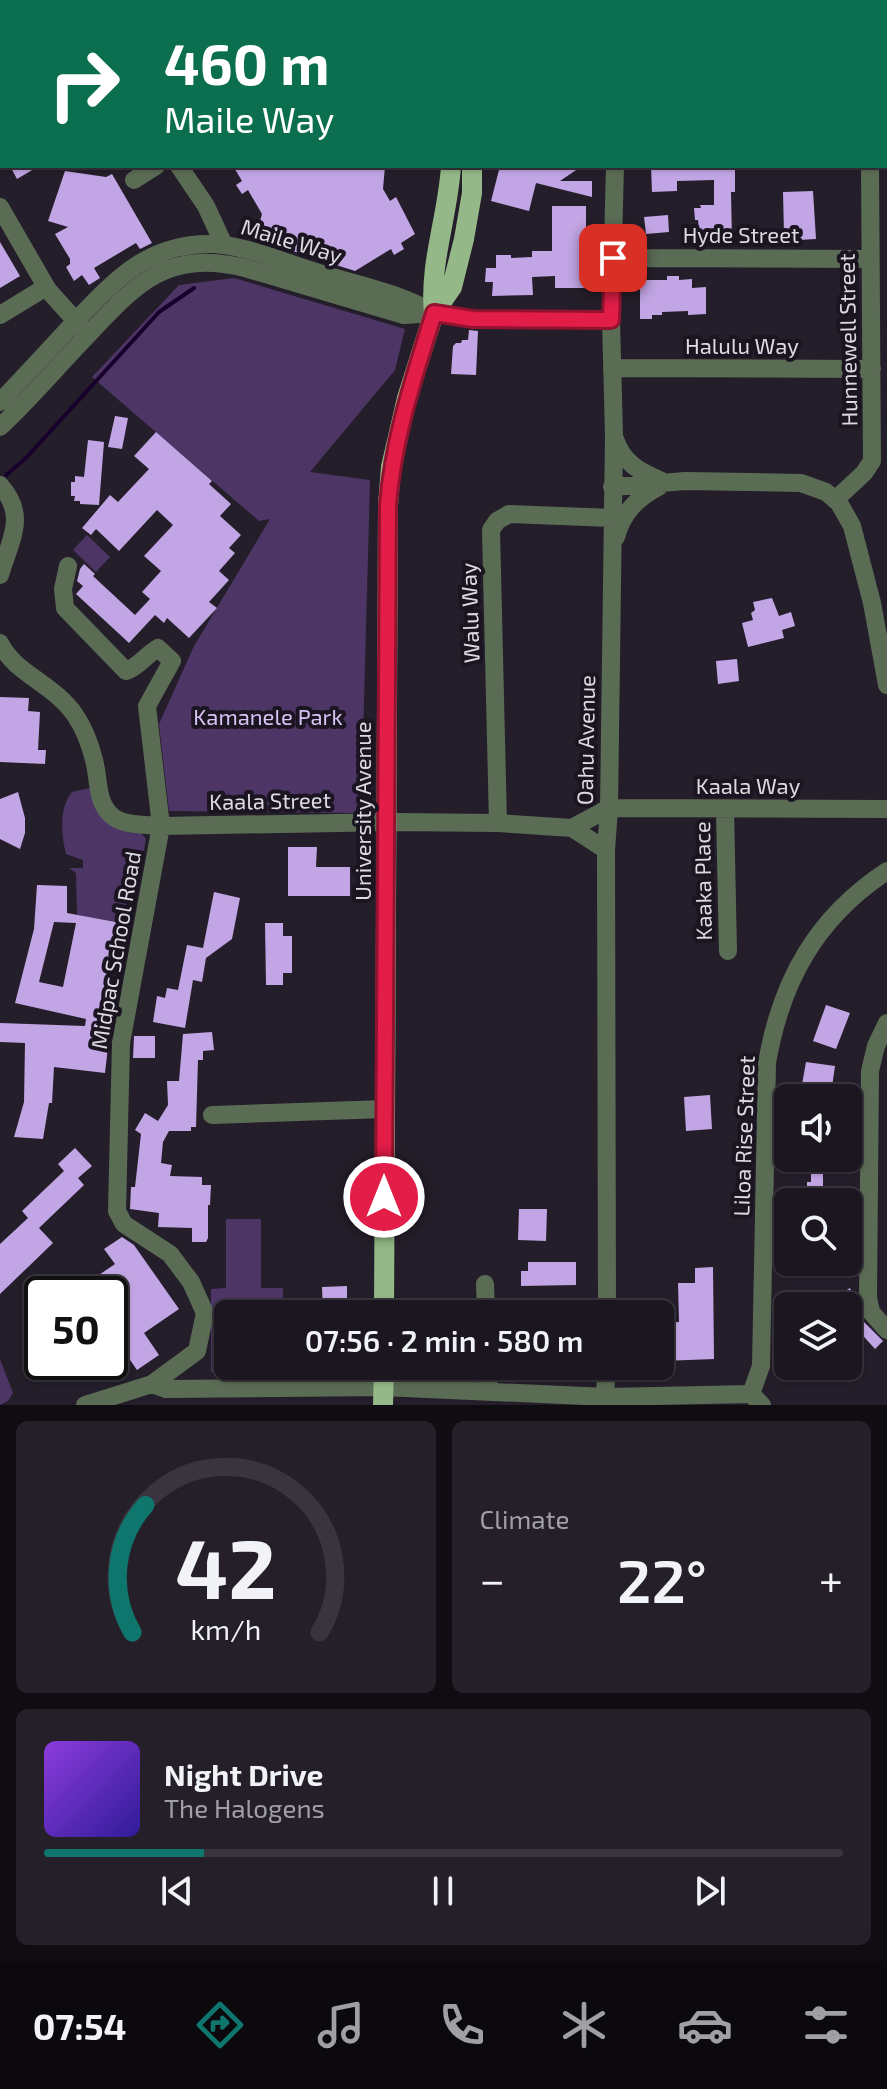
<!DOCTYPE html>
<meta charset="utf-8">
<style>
:root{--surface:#1b1620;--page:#241f29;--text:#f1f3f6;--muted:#a09fa5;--line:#39353e;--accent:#0f766e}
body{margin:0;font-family:"Exo 2",sans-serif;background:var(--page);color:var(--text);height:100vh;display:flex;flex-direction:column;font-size:30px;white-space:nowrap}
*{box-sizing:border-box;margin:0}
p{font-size:26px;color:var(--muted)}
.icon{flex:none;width:44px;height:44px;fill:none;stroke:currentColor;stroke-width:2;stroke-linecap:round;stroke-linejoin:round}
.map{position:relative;height:1405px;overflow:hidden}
.sheet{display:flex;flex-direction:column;gap:16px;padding:16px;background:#0f0c12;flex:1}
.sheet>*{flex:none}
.guide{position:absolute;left:0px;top:0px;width:888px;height:168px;box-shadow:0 2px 6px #0004,0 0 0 2px var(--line);background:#0b6e4f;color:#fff;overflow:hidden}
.controls{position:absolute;left:774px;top:1084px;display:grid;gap:16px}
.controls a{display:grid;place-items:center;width:88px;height:88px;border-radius:12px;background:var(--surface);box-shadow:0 2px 6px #0004,0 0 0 2px var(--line);font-size:40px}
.speed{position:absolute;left:24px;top:1276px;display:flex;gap:16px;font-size:40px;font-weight:700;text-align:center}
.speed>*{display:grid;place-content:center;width:104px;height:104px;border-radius:50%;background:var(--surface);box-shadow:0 2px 6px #0004,0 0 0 2px var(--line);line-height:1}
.speed .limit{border:4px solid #111;border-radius:12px;background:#fff;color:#111}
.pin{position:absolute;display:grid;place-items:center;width:68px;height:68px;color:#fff;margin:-34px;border-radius:16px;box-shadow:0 4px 12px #0006}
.me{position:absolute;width:88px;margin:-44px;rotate:0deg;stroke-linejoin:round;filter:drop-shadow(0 0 6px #0008)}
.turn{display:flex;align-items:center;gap:28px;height:168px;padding:0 32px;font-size:36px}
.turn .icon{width:104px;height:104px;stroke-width:2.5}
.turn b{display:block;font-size:56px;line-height:68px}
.big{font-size:60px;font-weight:600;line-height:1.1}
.sheet .widget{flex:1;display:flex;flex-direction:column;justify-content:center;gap:12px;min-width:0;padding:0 28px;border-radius:12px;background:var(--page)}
.sheet .dial{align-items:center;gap:0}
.dial svg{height:208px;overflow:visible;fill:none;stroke:var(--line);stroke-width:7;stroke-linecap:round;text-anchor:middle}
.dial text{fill:var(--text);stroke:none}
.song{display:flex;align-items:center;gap:24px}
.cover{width:96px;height:96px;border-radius:12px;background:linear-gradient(135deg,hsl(270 70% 55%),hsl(250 70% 35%))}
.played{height:8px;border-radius:4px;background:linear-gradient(90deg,var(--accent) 20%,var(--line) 20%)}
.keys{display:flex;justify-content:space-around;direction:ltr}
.heat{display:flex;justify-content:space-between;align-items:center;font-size:44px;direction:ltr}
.sheet .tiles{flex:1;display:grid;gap:16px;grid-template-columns:1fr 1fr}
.widget:last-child{grid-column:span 2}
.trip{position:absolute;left:214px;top:1300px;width:460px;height:80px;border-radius:12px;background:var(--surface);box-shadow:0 2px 6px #0004,0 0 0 2px var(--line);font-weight:600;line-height:80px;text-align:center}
.tabs{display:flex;height:128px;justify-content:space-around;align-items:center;background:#0b090d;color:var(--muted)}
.tabs .icon{width:56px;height:56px}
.tabs .active{color:var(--accent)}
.tabs b{font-size:36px;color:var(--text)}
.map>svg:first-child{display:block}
</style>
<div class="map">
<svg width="887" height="1405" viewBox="0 0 887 1405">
<rect width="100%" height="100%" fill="#241e2a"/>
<path fill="#4d3566" d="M67 0H267L269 2H64Z
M234 278 405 329 395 370 310 472 370 480 361 813 169 811 159 724 194 646 270 519 259 521 92 377 179 285Z
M87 535 110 557 96 572 73 550Z
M90 788 103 817 126 832 141 833 146 839 136 893 127 902 121 923 77 915 76 873 69 868H83V860L66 854C61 835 59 807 72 792Z
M226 1219H261V1288H283V1314H228V1366H283V1372H211V1289L226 1288Z
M0 1359 13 1393 8 1401 0 1405Z"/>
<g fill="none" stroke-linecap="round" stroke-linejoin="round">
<path stroke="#17002c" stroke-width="4" d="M6 475 25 459 159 312 194 288"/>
</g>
<path fill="#c2a5e4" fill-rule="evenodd" d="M10 166H39L17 179Z
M233 166H385L383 189 390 201 396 197 415 234 401 243 404 249 394 255 391 249 355 271 255 239 262 214 248 190 242 194 236 185 242 181Z
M500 166H582L560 181H592V197L536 183 529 211 491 201Z
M651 166H735V192H731L732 241H720L719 230 699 231 698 220H695L694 208H701L700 205H714V180L677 181V191L652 192Z
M65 171 106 177 112 174 152 243 140 249 136 243 94 268 100 278 89 285 82 275 74 281 66 267 70 264V259L55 234 68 227 48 221Z
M813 191 816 239 799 240V234L784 235 783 192Z
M552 206H586V229H589L591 247V288H555V276L532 277 533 295 492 296 493 282H485L486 268H496V255H511V258L532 257V251H552Z
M668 215 669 232 646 234 644 217Z
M0 242 20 276 0 288Z
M667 276H679V280L692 279V288L706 287V314L688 315V311L662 312V315H652V319H640V280H667Z
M469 330 478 331 476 375 451 374 453 346 456 343H461L462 340H468Z
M115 416 128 418 122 449 108 447Z
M156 432 212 481 209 484 231 504 220 516 241 535 229 548 235 553 219 571 229 580 209 602 217 608 189 638 167 618 164 623 155 615 129 643 76 594 83 586 77 581 80 569 84 564 95 574 93 576 135 615 150 599 142 592 161 571 144 556 173 525 157 510 119 551 96 529 91 535 82 528 110 495 118 502 149 469 134 456Z
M88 440 104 442 99 505 80 504V501H74L75 496H71V482H75V476L84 477Z
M772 598 779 616 791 612 795 626 782 630 784 638 748 647 742 623 753 620 751 613 755 610 753 602Z
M737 659 739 681 718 684 716 661Z
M0 697 29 698 28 711 40 712 38 750H46L45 764 0 762Z
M18 792 25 818V833L20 849 0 839V799Z
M288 847H317L316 867H350V896H288Z
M37 885 67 886V913L121 923 101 1028 110 1029 105 1073 54 1067 52 1103H49L43 1139 14 1137 24 1102 25 1043 0 1042V1023L85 1026 86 1019 15 1003 34 929ZM54 922 76 923 63 987 39 982Z
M214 892 240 898 232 939 206 958 202 982 193 980 185 1028 153 1022 157 996 165 998 167 988 178 990 187 945 203 948Z
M265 923H283V936H292V973H283V985H266Z
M826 1005 850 1013 836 1049 813 1041Z
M212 1032 214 1050 203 1051V1060H198L196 1127H191V1131H169L163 1142 161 1163 172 1165 170 1176 202 1177V1185H211L210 1205H208V1238L206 1242H192V1228L158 1227 159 1213 130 1209 131 1187H135L141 1134 135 1130 145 1113 158 1121 168 1105 167 1081H179L183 1034Z
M134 1036H155V1058H133Z
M806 1062 835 1066 831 1094 801 1090Z
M710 1095 712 1129 686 1131 684 1097Z
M858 1097 857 1148H848V1097Z
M75 1148 92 1166 78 1178 84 1185 39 1228 53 1243 0 1294V1244L28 1218 22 1211 64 1171 58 1164Z
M811 1173H823V1202H807V1182H811Z
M519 1209H547L546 1241 518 1240Z
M122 1237 134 1245 179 1309 144 1333 159 1355 137 1370 110 1331V1294H71L115 1264 104 1249Z
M528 1262H576V1285L521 1286V1271H528Z
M713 1267 714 1359 662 1361 661 1323 679 1322 678 1283H695V1268Z
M347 1286V1314H323L322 1287Z
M850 1288 858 1307 848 1312V1306H844L839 1295Z
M863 1321 883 1341 875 1349 856 1328Z
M83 1362H111L92 1375Z"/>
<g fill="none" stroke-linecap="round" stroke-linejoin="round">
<path stroke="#5b6c55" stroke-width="18" d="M757 0 758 2
M659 2 664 0
M886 37 887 36
M179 166 206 206 224 245
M134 180 156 166
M0 207 48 290 84 330
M613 258 870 259
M0 315 46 287
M612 368 872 369
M0 402C24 377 47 352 71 326 113 282 147 242 213 244 247 246 281 261 313 271 356 285 395 291 434 313
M0 427C30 399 57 367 86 337 136 284 166 249 245 268L404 315 434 313 473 319 611 320
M615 439C623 463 640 472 662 481
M0 485C28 516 10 540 0 575
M612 487 685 481 801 483 826 492 839 503 852 526 872 603 887 685
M835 500 864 473 872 461 870 166
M616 537C623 512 637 498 660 486
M68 566 63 589 65 608 126 671C138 667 146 655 158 648L172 661 147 706 161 826 121 1043 117 1211 124 1224 170 1254 191 1282 205 1313 197 1351 152 1384
M0 643C14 673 54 684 75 715 84 728 90 744 94 760 99 777 96 799 109 813 121 827 144 824 161 826L394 822 498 823 572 828 609 808 887 809
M725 809 728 951
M498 823 491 530 497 521 509 514 612 518
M572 828 606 850
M887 1023 876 1046 870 1071 868 1298 871 1312 887 1330
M212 1115 385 1109
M485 1284 486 1314
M607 1314 606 850 609 808 614 436 611 320 615 166
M488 1366 489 1390
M751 1394 761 1366 767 1063C781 981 816 918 887 871
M85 1405 152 1384 166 1389 383 1387 607 1397 751 1394 762 1405
M604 1405 607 1366"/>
<path stroke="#94b887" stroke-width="20" d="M414 0 415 2
M441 0 442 2
M434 313C429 264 448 216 451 166
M384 1314 388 505 391 467 407 398 434 313 452 287 464 239 472 193V166
M383 1405 384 1366"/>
</g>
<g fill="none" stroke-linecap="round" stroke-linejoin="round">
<g stroke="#92132f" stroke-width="20">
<path id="route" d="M384 1197 388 505C393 439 414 377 434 313L473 319 611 320 613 258"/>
</g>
<use href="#route" stroke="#e11d48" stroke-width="14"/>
</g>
<g text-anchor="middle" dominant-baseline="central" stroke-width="8" stroke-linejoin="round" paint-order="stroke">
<g font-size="22" fill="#dddae2" stroke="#1a1521">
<text x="741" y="234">Hyde Street</text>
<text transform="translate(292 240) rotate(17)">Maile Way</text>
<text transform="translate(847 340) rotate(-91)">Hunnewell Street</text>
<text x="742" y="345">Halulu Way</text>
<text transform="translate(469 613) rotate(-92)">Walu Way</text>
<text transform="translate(585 740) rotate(-89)">Oahu Avenue</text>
<text x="748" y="785">Kaala Way</text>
<text transform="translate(270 800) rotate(-1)">Kaala Street</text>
<text transform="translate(362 811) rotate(-90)">University Avenue</text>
<text transform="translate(702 881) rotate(-91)">Kaaka Place</text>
<text transform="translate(115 950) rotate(-80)">Midpac School Road</text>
<text transform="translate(743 1136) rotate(-88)">Liloa Rise Street</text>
</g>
<g font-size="22" fill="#d9c2f5" stroke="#1a1521">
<text x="268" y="716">Kamanele Park</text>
</g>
</g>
</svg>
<div class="controls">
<a><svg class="icon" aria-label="sound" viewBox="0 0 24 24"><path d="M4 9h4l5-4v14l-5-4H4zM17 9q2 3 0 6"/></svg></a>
<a><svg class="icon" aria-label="search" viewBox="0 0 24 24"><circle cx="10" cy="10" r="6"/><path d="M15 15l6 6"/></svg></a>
<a><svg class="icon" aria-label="layers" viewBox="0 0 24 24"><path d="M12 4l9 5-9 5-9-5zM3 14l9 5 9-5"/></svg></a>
</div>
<div class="speed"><div class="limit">50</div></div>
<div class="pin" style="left:613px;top:258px;background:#d93025"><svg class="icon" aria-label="arrive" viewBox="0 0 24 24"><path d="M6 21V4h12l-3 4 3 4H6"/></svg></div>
<svg class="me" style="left:384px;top:1197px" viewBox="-20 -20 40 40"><circle r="17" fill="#e11d48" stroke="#fff" stroke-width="3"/><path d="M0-11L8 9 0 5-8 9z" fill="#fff"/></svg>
<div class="trip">07:56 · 2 min · 580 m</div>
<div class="guide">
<div class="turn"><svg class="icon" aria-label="right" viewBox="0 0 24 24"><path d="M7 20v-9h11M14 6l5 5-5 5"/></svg><div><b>460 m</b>Maile Way</div></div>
</div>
</div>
<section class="sheet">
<div class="tiles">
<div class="widget dial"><svg viewBox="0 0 100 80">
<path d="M14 69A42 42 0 1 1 86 69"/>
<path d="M14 69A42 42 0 0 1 19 20" stroke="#0f766e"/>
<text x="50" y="56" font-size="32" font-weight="700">42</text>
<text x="50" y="72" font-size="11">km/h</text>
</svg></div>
<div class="widget"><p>Climate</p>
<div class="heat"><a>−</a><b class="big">22°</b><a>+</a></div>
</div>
<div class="widget">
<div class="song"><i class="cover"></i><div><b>Night Drive</b><p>The Halogens</p></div></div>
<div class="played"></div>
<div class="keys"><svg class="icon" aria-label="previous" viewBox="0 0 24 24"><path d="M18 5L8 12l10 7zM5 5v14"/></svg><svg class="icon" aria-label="pause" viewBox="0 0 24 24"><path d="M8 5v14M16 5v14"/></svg><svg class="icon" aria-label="next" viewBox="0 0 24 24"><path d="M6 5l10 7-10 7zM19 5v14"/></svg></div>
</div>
</div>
</section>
<nav class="tabs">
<b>07:54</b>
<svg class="icon active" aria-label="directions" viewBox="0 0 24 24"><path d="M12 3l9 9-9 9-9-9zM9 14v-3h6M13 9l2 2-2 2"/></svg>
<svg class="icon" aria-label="music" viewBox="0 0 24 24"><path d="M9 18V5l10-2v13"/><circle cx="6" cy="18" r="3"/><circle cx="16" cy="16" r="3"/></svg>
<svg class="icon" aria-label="phone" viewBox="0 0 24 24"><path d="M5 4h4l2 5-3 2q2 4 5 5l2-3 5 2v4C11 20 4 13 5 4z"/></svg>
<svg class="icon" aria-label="climate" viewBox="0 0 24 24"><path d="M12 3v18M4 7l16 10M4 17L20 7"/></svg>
<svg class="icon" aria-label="car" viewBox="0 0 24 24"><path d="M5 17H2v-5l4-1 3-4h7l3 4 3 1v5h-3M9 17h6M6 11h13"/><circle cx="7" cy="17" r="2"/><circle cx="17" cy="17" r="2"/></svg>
<svg class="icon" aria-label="filters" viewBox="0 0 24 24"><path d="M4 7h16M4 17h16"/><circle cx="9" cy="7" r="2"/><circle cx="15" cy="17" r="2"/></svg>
</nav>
